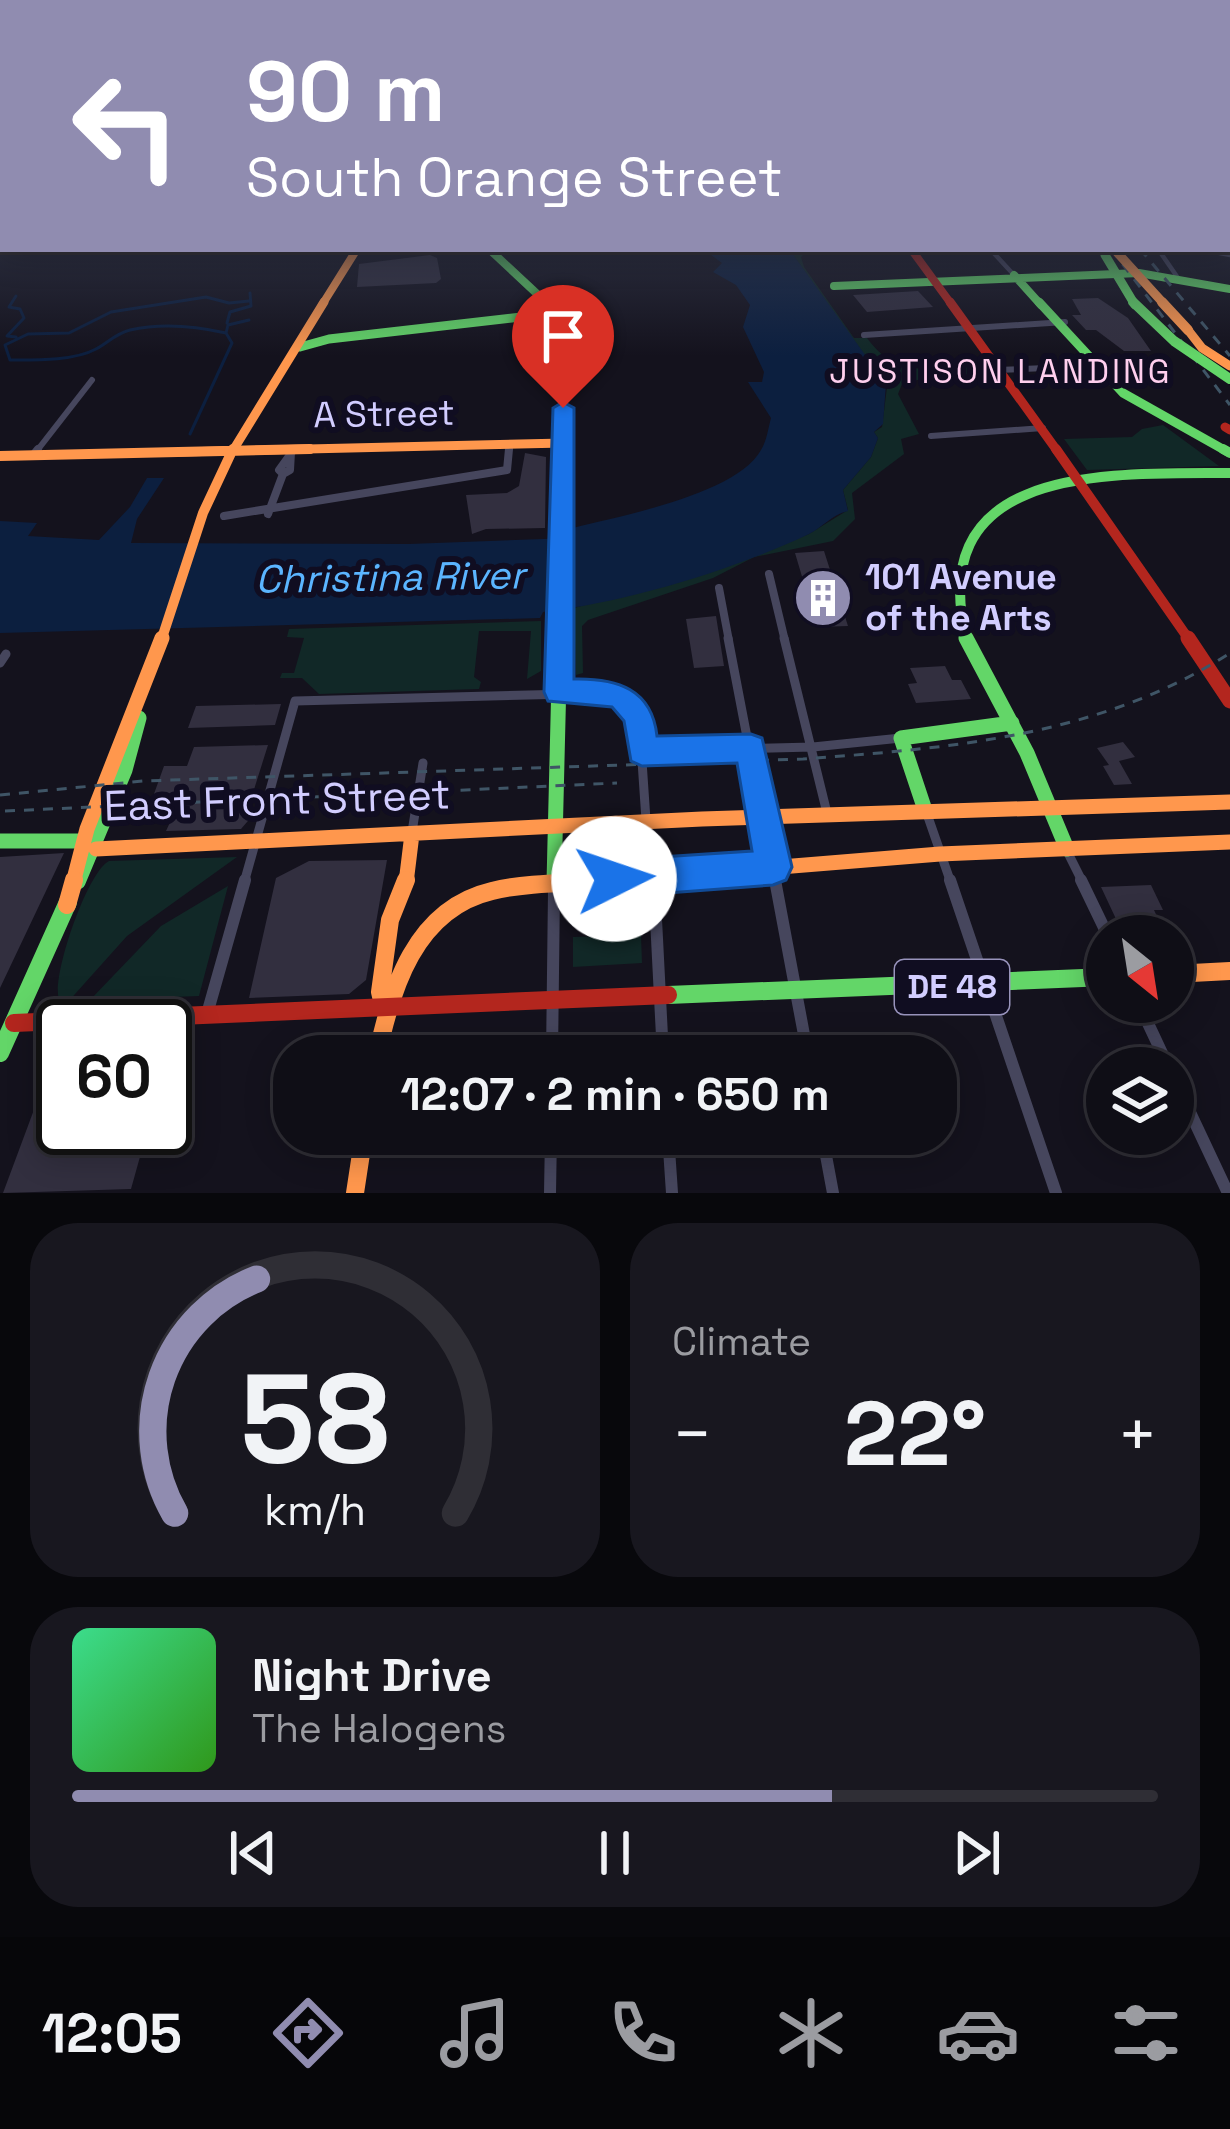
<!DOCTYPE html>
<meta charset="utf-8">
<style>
:root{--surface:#0f0e16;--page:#18171f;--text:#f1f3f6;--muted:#9b9ca1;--line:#2f2e35;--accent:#908cb0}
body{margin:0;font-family:"Space Grotesk",sans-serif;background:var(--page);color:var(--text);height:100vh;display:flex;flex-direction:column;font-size:45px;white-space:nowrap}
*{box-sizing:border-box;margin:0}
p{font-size:39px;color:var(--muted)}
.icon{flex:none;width:66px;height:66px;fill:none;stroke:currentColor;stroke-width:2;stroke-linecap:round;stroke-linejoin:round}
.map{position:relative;height:1193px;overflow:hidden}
.panel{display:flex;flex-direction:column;gap:30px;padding:30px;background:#08080c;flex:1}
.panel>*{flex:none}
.guide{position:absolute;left:0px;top:0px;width:1230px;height:252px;box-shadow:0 6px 30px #0003,0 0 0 3px var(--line);background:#908cb0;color:#fff;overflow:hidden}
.needle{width:78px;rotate:150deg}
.fabs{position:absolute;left:1086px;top:915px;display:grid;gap:24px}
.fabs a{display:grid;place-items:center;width:108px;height:108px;border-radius:50%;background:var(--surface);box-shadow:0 6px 30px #0003,0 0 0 3px var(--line);font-size:60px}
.speed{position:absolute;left:36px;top:999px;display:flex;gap:24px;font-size:60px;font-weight:700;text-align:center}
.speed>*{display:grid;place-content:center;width:156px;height:156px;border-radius:50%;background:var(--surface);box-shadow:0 6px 30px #0003,0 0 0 3px var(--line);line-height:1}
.speed .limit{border:6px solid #111;border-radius:18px;background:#fff;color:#111}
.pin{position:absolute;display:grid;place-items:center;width:102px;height:102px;color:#fff;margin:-123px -51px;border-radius:50% 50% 50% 0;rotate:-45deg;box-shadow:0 0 12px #0007}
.pin .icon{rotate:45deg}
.me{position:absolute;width:132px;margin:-66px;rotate:86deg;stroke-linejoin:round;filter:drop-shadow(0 0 9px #0008)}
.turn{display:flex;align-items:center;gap:42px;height:252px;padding:0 48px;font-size:54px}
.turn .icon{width:156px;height:156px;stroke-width:2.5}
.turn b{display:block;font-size:84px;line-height:102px}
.big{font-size:90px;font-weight:700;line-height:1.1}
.panel .widget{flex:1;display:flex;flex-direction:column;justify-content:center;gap:18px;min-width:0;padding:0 42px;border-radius:48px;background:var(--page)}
.panel .dial{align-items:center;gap:0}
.dial svg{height:312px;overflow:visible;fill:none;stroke:var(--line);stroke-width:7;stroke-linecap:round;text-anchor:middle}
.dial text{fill:var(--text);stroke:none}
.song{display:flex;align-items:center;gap:36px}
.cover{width:144px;height:144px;border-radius:18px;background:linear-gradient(135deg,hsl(150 70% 55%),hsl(110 70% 35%))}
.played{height:12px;border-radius:6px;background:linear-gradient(90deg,var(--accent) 70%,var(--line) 70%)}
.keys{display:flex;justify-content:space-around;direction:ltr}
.heat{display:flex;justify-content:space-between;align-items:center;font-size:66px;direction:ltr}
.panel .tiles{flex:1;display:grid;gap:30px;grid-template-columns:1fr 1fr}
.widget:last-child{grid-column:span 2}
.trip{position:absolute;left:273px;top:1035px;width:684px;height:120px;border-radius:48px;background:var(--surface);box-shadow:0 6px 30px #0003,0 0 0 3px var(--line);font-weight:700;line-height:120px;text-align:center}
.dock{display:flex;height:192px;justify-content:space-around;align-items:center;background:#060609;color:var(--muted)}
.dock .icon{width:84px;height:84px}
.dock .current{color:var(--accent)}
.dock b{font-size:54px;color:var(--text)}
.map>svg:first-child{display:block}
</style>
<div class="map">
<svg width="1230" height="1193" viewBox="0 0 1230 1193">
<rect width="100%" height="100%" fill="#14121d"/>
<path fill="#112827" d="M794 249 806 252 801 257 804 267 854 338H867C897 379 927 368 973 366L979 374 929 377 902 384 898 394 919 434 901 439 904 454 852 493 855 519 833 541 754 557 713 578 588 620 582 626 583 673 576 675 574 608 733 563 809 534 848 510 843 490 871 457 878 438 874 432 882 427 887 387 791 252Z
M1163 425 1219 466 1087 470 1064 439 1132 437 1142 429Z
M541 621V671L527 679 531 631H479L474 677 481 682 479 689 319 694 302 678H280L282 673H294L304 638 287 637 289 629Z
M237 857 127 936 67 1003 59 999C51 978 87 872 109 861Z
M228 886 199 996 90 1000 161 926Z
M641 935 642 963 573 967V937Z"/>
<path fill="#0c1f3f" d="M703 249H794L792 253 886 384 883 424 874 432 878 438 871 457 843 490 848 511C831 515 823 527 809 534 733 570 627 602 543 612L540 618 0 633V521L37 523 28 536 99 540 130 507 147 478H164L137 519 131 543 409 544 571 538 573 528C620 516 737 494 761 450 767 440 768 429 771 418L748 382H762L764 372 743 327 750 305 736 285 713 272 722 263Z"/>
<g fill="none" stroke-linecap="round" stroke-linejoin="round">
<path stroke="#0c1f3f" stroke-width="3" d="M16 296 9 307 20 309 24 318 7 336 16 337
M249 301 229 303 206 297 111 312 69 333 28 334 5 345 10 360C35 360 74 361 96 349 109 342 115 334 130 330 161 323 195 326 226 333L228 325 249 320
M227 323 230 312 251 306 250 293
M190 434 232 343 226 333"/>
</g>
<path fill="#322f3f" d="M430 255 437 258 441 279 436 283 357 287 359 264Z
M918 291 933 307 867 312 853 295Z
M1098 298 1128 318 1151 351H1124L1096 330H1086L1072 315H1081L1072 299Z
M525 453 546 457 545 528 486 529 472 534 466 495 507 493 519 486Z
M824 551 848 626 817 627 795 553Z
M716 616 724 666 694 668 686 619Z
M945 666 952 680H961L971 699 916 703 908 684 917 683 910 668Z
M281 704 275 725 188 728 196 706Z
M1123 742 1135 757 1119 761 1132 784 1114 785 1103 766 1109 765 1097 748Z
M268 745 246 815H253L241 829 166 831 172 818 145 819 164 766H187L194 747Z
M64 853 0 988V857Z
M387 860 366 980 349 994 249 998 276 878 309 861Z
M1151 885 1163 910H1154L1161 925 1173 924 1185 947H1173V936H1124L1101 887Z
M63 1084V1128H148L131 1189 3 1193 35 1107Z"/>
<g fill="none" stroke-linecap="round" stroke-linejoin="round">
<path stroke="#46465d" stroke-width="4.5" d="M990 249 1014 275
M1158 249 1178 278
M1199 249 1230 255"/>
<path stroke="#46465d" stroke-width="6" d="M864 335 1065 322
M997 370 1095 366
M931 436 1043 428
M36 452 92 380
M508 452 509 443"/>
<path stroke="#46465d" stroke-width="8" d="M34 454 38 449
M283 474 290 470 291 452
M268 514 283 474 279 470 292 452
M224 516 507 470 509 449
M769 574 785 641
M719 588 729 641"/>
<path stroke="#46465d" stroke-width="9" d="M728 638 775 883
M784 638 827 813
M0 663 6 654
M642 751 813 747 901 738
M927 814 951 883
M412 832 423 763
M1067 851 1083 883
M654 878V883
M244 883 295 701 611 693 630 704 639 717 646 820"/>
<path stroke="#46465d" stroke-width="12" d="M654 880 663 1056
M775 880 808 1056
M950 880 1056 1193
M1081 880 1108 936
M554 905 639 901 649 906 652 924
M1138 1002 1169 1068
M207 1014 245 880
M552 1056 554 890
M1173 1076 1228 1193
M668 1134 672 1193
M822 1134 833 1193
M550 1193 551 1134"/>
<path stroke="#63d668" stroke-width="8" d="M489 249 549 305
M1014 275 1041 305
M834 286 1139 273 1230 289"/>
<path stroke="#63d668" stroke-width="9" d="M548 302 561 332 564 452
M1039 302 1123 393 1228 452
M300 347 329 339 555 313"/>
<path stroke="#63d668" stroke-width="10" d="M1223 449 1230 453
M560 641 564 449
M967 641C921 462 1114 474 1230 473"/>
<path stroke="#63d668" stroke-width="15" d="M966 638 1027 753 1067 849
M925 810 901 738 1012 723
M0 841H84L90 845
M78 882 125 770 139 718
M554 883 560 638"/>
<path stroke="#63d668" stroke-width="18" d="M668 995 1107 977
M0 1053 68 902"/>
<path stroke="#ff974d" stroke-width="8" d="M322 305 357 249"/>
<path stroke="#ff974d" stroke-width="9" d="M1188 330 1202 348 1230 366
M180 452 564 443
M232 452 324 302"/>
<path stroke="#ff974d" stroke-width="10" d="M0 456 310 449
M161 641 203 513 233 449"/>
<path stroke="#ff974d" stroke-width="15" d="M96 849 702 819 1230 802
M73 883 87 829 162 638
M406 883 412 834
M585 883 940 854 1230 842"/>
<path stroke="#ff974d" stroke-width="18" d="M67 905 74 880
M1173 974 1230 971
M384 1009 380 992 390 920 406 880
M377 1056C391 989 415 909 492 891 532 881 580 884 621 880
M355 1193 364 1134"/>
<path stroke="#b3261e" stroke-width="8" d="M911 249 952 305"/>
<path stroke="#b3261e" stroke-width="9" d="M950 302 1058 452
M1225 427 1230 430"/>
<path stroke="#b3261e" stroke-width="10" d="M1056 449 1190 641"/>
<path stroke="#b3261e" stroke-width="15" d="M1188 638 1230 701"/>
<path stroke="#b3261e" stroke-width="18" d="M14 1023 668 995"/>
<path stroke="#3f5566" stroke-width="3" stroke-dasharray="10 9" stroke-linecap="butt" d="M1111 249 1230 405
M1140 249 1230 356
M0 795 143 781 803 759C953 748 1101 736 1230 653
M5 811 617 783"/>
<path stroke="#63d668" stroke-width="9" d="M1105 255 1135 305"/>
<path stroke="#63d668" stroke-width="10" d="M1133 302 1174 341 1230 379"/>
<path stroke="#ff974d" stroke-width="9" d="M1114 249 1165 305"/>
<path stroke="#ff974d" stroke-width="10" d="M1162 302 1188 330"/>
</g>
<linearGradient id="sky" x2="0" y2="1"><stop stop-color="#0b0a10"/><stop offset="0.53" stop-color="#34394c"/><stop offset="1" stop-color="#34394c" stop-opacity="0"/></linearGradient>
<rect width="1230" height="356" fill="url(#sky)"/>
<path fill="#1a73e8" stroke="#114b97" stroke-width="3" d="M563 402 574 408V679C617 678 652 689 657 736L751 734 762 738 792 867 786 880 773 885 614 897 600 892 595 879 600 866 614 860 752 851 737 763 642 766 631 761 624 721 612 707 548 701 544 692 553 408Z"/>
<defs>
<g id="building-disc" transform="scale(3)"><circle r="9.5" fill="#908cb0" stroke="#100d21"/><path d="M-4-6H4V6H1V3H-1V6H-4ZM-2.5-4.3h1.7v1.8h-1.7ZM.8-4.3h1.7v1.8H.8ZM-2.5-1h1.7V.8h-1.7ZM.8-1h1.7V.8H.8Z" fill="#fff"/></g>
</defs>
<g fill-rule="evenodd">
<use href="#building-disc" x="823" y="598"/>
</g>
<g text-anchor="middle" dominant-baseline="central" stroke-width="12" stroke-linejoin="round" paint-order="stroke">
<g font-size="33" letter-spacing="3" fill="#ffcfee" stroke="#100d21">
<text x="1001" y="372">JUSTISON LANDING</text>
</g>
<rect fill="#100d21" stroke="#9893bc" stroke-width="3" x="895" y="960" width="114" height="54" rx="9"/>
<g font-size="33" font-weight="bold" fill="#d2cdff">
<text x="952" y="987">DE 48</text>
</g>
<g font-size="36" fill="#d2cdff" stroke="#100d21">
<text transform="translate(384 414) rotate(-1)">A Street</text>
</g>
<g font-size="36" font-weight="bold" fill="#d2cdff" stroke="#100d21" text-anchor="start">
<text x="865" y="577">101 Avenue<tspan x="865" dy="41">of the Arts</tspan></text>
</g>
<g font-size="39" font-style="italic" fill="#5bb5ff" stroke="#100d21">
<text transform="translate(390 577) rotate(-1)">Christina River</text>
</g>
<g font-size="42" fill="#d2cdff" stroke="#100d21">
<text transform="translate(277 800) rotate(-2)">East Front Street</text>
</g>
</g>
</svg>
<div class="fabs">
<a><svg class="needle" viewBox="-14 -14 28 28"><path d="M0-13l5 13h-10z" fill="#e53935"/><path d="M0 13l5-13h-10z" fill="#9b9ca1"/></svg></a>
<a><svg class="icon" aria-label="layers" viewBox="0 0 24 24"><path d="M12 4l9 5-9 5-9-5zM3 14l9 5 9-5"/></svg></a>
</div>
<div class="speed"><div class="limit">60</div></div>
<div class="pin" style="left:563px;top:408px;background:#d93025"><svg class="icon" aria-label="arrive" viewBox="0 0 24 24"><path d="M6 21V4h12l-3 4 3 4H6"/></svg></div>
<svg class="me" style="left:614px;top:879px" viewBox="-20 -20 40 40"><circle r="19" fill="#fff"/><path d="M0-13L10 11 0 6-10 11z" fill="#1a73e8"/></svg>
<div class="trip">12:07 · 2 min · 650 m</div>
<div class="guide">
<div class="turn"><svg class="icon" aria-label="left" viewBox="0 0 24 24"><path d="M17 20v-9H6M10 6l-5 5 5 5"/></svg><div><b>90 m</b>South Orange Street</div></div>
</div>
</div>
<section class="panel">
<div class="tiles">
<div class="widget dial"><svg viewBox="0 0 100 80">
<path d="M14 69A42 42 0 1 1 86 69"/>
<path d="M14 69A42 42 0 0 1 35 9" stroke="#908cb0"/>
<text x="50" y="56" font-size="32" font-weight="700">58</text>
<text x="50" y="72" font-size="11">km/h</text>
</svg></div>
<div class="widget"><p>Climate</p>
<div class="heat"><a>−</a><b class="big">22°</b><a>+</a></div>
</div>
<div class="widget">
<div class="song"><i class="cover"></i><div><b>Night Drive</b><p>The Halogens</p></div></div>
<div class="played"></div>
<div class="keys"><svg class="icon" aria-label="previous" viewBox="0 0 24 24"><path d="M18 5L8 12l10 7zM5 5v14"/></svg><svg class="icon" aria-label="pause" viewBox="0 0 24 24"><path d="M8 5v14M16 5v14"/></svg><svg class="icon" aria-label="next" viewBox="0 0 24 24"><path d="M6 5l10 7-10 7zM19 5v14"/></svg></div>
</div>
</div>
</section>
<nav class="dock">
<b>12:05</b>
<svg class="icon current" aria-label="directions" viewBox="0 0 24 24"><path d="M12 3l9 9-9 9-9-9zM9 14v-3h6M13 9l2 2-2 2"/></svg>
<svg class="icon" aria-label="music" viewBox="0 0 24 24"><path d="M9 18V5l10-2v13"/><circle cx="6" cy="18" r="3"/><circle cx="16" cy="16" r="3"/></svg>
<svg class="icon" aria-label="phone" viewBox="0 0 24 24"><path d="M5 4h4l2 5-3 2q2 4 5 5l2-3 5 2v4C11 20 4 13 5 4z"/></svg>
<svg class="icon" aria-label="climate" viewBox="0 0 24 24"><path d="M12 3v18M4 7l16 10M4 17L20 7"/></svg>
<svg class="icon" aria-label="car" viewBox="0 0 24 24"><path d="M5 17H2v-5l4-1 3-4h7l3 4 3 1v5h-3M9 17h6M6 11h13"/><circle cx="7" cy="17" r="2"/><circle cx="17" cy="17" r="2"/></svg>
<svg class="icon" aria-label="filters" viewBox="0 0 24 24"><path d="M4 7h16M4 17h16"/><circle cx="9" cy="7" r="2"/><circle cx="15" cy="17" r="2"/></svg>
</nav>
